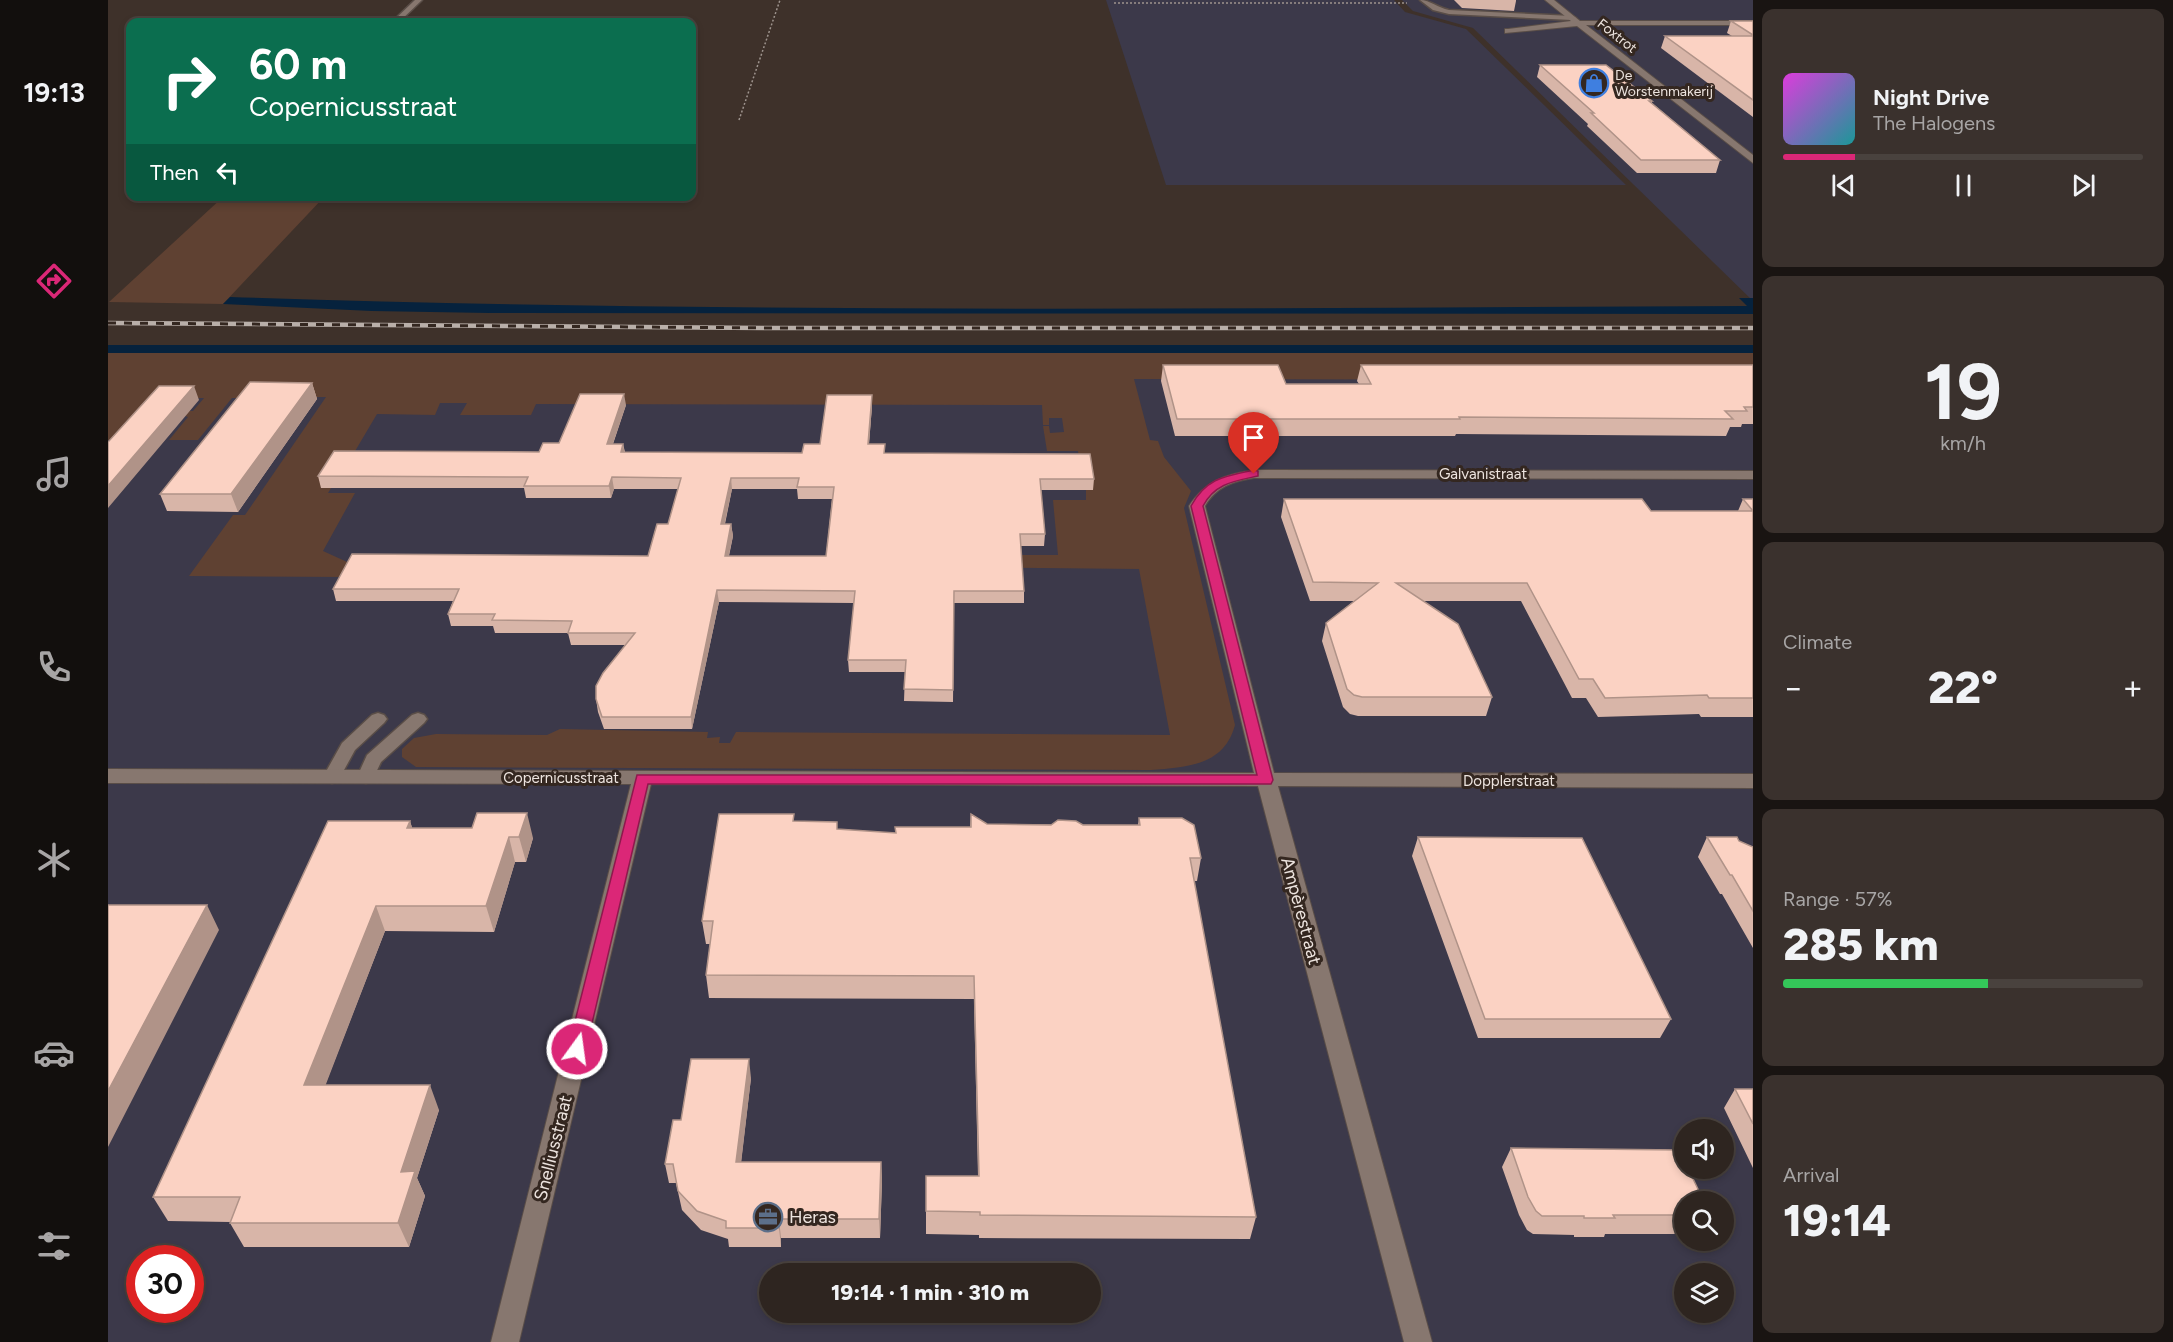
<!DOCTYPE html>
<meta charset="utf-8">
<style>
:root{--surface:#2e2520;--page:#3a312d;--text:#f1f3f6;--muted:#a7a5a5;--line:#49423e;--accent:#db2777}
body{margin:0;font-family:Figtree,sans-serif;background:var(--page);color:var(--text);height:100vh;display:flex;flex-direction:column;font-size:22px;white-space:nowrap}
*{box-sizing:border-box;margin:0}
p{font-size:20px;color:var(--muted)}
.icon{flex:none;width:33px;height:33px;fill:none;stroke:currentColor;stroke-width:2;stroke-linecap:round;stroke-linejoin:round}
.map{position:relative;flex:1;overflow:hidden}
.sheet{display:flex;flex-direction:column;gap:9px;padding:9px;background:#191412;width:420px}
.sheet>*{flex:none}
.hud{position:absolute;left:18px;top:18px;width:570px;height:183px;border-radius:12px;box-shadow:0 3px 9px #0003,0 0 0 2px var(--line);background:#0b6e4f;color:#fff;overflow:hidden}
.controls{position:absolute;left:1566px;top:1119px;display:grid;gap:12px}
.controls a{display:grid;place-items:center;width:60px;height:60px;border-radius:50%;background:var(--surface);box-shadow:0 3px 9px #0003,0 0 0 2px var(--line);font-size:30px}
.speed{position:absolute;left:18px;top:1245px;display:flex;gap:12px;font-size:30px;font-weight:700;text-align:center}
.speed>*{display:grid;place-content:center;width:78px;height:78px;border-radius:50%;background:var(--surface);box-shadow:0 3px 9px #0003,0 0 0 2px var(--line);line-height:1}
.speed .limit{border:9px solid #d22;background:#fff;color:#111}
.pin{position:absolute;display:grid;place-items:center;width:51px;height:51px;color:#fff;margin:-62px -26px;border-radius:50% 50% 50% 0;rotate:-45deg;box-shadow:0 0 6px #0007}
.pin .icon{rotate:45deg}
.me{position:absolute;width:66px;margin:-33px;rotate:14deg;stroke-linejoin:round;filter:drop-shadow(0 0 4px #0008)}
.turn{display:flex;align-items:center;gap:21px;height:126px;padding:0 24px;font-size:27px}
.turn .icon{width:78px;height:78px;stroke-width:2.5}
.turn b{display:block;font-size:42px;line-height:51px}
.then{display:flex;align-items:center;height:57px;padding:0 24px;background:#0003;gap:12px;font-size:22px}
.big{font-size:45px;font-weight:800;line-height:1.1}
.sheet .card{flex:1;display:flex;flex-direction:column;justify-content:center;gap:9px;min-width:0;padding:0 21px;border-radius:12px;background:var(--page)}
.sheet .dial{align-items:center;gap:0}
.dial b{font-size:78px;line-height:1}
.song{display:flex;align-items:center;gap:18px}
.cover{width:72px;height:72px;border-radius:9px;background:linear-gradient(135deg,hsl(300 70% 55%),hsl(180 70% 35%))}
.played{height:6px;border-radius:3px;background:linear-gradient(90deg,var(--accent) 20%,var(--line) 20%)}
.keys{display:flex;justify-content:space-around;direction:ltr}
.heat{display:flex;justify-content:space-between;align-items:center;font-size:33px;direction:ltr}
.charge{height:9px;border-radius:4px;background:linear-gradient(90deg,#34c759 57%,var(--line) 0)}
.trip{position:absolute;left:651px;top:1263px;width:342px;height:60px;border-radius:30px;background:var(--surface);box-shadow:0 3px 9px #0003,0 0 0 2px var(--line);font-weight:800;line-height:60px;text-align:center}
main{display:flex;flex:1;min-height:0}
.tabs{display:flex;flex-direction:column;width:108px;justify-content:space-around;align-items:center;background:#120f0d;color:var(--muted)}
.tabs .icon{width:42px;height:42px}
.tabs .on{color:var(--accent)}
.tabs b{font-size:27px;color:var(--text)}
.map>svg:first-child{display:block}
</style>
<main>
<nav class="tabs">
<b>19:13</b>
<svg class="icon on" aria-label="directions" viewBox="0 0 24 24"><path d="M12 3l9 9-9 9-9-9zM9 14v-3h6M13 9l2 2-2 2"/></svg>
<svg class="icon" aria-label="music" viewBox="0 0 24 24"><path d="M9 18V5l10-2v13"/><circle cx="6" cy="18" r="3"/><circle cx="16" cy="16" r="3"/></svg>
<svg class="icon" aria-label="phone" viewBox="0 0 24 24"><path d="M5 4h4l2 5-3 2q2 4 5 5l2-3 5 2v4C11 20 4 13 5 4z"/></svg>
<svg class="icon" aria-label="climate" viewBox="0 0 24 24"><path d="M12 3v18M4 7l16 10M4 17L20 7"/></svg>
<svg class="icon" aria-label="car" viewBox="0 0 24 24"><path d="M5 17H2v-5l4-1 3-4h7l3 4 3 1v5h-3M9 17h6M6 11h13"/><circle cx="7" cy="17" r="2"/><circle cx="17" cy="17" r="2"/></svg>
<svg class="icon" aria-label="filters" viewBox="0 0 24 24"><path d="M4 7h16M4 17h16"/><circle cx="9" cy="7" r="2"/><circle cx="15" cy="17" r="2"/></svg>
</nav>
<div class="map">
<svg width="1645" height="1342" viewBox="0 0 1645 1342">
<rect width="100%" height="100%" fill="#3e312a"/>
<path fill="#3c394a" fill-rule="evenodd" d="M998 0H1286L1297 12 1358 29 1518 185H1058Z
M1294 0H1645V301L1365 28 1305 11Z
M0 356 1645 360V1342H0ZM1576 1130H1616V1168H1576ZM1576 1202H1616V1240H1576ZM32 1258H82V1310H32ZM662 1274H982V1312H662ZM1576 1274H1616V1312H1576Z"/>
<path fill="#5f4132" d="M115 197H216L115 304 1 302Z
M0 353H1645V369L1596 380 1026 379 1042 440 1050 441 1056 457 1083 491 1076 508 1127 725C1116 766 1079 767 1043 770L308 767 294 757V749L306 738 328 734 439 735 452 729 600 732 599 738 612 737 611 743H622L628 732 1062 735 1031 569 740 566 741 555H950L945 500H978V490H985L972 465 970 451H939L935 426H941L942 433 956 432 954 418H941V425H935L934 405 428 404 423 415H352L359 403H332L327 415 269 414 240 463 214 487 223 488 220 493H247L215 551 248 566 241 577 81 576 125 515H137L218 397 124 398 90 440H61L80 417 77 416 81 411H85L96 398H56L21 439 0 440Z"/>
<path fill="#06223d" d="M122 297C627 314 1133 308 1639 306L1631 298H1645V314L381 313 264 311 115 304Z"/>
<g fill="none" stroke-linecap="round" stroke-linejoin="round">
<path stroke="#06223d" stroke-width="8" d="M0 349H1645"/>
<g stroke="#594d47" stroke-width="3">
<path id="lane" d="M307 0H314L291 22H284Z
M1312 0C1322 0 1330 8 1341 10L1464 16 1468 18 1464 20 1341 14 1325 10Z
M270 713 276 715 279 719 276 723 247 750 230 781 224 783 218 781 215 777 234 743 264 715Z
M310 713 316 715 319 719 316 723 273 762 264 781 258 783 252 781 249 777 259 755 304 715Z"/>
</g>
<g stroke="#594d47" stroke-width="2">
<path id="street" d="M1437 0H1446L1472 21H1645V25H1478L1645 155V163L1469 26 1397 33V29H1400L1463 21Z
M1146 470 1645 471V479L1146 478C1125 481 1108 487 1097 506L1166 773 1645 774V788L1170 786 1324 1342H1296L1150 786 543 784 411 1342H383L523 784 0 783V769L1146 773 1081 506C1097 481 1118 474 1146 470Z"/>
</g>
<path stroke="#9d938d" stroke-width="1.5" stroke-dasharray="2 2" stroke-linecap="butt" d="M1006 3H1299
M631 120 672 0"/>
<use href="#lane" fill="#87776f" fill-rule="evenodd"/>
<use href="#street" fill="#87776f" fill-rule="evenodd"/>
<g stroke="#b9afa9" stroke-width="4.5">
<path id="rail" d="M0 323 669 328H1645"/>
</g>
<use href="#rail" stroke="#342720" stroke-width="3" stroke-dasharray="8" stroke-linecap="butt"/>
</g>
<path fill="#d8b5a8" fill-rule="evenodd" d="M1346 0H1408V1L1406 11 1354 8Z
M1623 21H1645V117L1553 48 1557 36H1624L1619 33Z
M1432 65 1544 101V103L1612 160 1608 173H1529L1479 126 1480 124 1429 77Z
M1055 365 1178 384H1251L1249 381 1253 365H1645V424H1634L1633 427H1622L1618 436 1348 434 1347 436H1067L1053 381Z
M204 383 209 399 130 512 59 511 52 494Z
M764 395V406L761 444 777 453 986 479 985 490H933L937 534 936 546H912L916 591V603H846L845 702 796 701 797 672H741L740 660 746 603 611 602 584 729H496L490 712 488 699 517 645H463L460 633H387L385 626H343L340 614 345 601H228L225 589 540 556 560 524 570 489H506L503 498H418L416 488H213L210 476 431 452 451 443 518 405 505 444H515L517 452 694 453 712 444ZM624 489H689L690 499H724L718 556H621L625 536 623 524H617Z
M1176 499 1543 511H1630L1635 499H1645V717H1593L1591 714 1490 717 1478 698H1464L1413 601H1315L1384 697 1378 716H1250L1242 714 1235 707 1214 641 1218 623 1246 601H1202L1173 517Z
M863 814 879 824 1030 825 1031 818 1093 858 1089 881H1086L1148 1217 1142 1239 871 1238V1235L818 1234V1176H870L866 999 601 998 598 975 602 944H598L594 921 687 821 729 822V829L787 833 862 827Z
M302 821 304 828H364L425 838 418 862H407L386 932 277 931 217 1085 331 1110 309 1178 317 1196 301 1247H136L122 1223V1222L60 1221 45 1197Z
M1310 837 1563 1019 1552 1038H1370L1304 856Z
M1599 837 1631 841 1645 847V948L1614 894H1612L1590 857Z
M643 1078 633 1162H773L774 1181 772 1238H673V1247H621L620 1239 593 1230 574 1210 568 1183H561L557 1164 573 1120Z
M1627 1089H1645V1168L1616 1108Z
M1403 1148 1576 1202V1234H1497L1496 1237H1466V1235L1425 1234 1419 1230 1411 1215 1394 1167Z"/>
<path fill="#b09388" d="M204 383 209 399 130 512 123 494Z
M86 386 91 400 0 508V486Z
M516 394 518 405 501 455 499 444Z
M764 395V406L760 456V444Z
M515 444 517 455 513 452Z
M504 477 506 489 503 498 501 486Z
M623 478 624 489 614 536 613 524Z
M623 524 625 536 618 568 617 556Z
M609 590 611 602 584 729 583 717Z
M419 813 425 838 418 862 411 837Z
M302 821 310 846 299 828Z
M401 837 407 862 386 932 378 906Z
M99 905 111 930 0 1147V1091Z
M268 906 277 931 208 1110 196 1085Z
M641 1059 643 1078 631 1181 628 1162Z
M322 1085 331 1110 309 1178 317 1196 301 1247 290 1223 293 1172Z
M773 1162 774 1181 772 1238 771 1219Z
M671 1219 673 1238V1247L671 1228Z"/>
<path fill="#fbd2c3" stroke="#b09388" stroke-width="1.5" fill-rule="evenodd" d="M1623 21H1645V35Z
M1557 36H1645V100Z
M1432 65H1498L1544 101H1541L1612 160H1533L1483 113H1486Z
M1055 365H1170L1178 384H1263L1253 365H1645V407H1636L1639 411H1617L1625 419 1351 417 1352 419H1069Z
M142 382 204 383 123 494H52Z
M51 386H86L0 486V442Z
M472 394H516L499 444H515L513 452 694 453 696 444H712L719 395H764L760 444H777L776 453 982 454 986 479H932L937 534H912L916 591H846L845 690 796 689 798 660H740L747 591 609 590 583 717H494L488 699V686L495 673 527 633H460L464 621 384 620 387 614H340L351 589H225L244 554 540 556 549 524H560L573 478 504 477 501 486H416L420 477 210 476 226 451 431 452 435 443H451ZM623 478H691L689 487H726L718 556H617L623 524H613Z
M1176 499H1534L1543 511H1645L1635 499H1645V698H1601L1599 695 1497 698 1485 679H1471L1419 583H1288L1350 624 1384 697H1254L1246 695 1239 689 1218 623 1270 583 1205 582Z
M369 813H419L411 837H401L378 906H268L196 1085H322L293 1172 307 1171 290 1223H122L132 1197H45L220 821H302L299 828H364Z
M611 814H686L685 821 729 822V829L788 833 787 827H863V814L879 824 943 825 950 820 968 821 975 825H1032L1031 818H1074L1086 825 1093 858H1082L1148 1217 872 1215V1212L818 1211V1176H871L866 976 598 975 605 921H594Z
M1310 837 1474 838 1563 1019H1377Z
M1599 837H1629L1631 841 1645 847V911L1624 875H1622Z
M0 905H99L0 1091Z
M583 1059H641L628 1162H773L771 1219H671V1228H618V1221L589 1211 570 1191 565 1164H557L565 1120H573Z
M1627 1089H1645V1124Z
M1403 1148 1571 1150 1576 1161V1168H1580L1596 1202H1576V1215H1505L1507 1218H1476V1216H1434L1428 1211 1420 1197Z"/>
<path fill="#db2777" stroke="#8e194d" stroke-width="1.5" d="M1146 470 1150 471V476C1127 481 1107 483 1095 506L1165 780 1163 784H540L478 1049 475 1054 469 1057 462 1054 460 1049 529 775H1149L1083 506C1098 478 1117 476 1146 470Z"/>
<defs>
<g id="shop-ring" transform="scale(1.5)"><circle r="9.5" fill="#342720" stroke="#3f7fe0" stroke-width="1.5"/><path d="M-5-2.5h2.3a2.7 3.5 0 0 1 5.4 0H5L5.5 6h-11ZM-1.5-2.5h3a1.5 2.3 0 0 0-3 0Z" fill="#3f7fe0"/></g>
<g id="office-ring" transform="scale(1.5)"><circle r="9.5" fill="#342720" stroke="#5c6f8a" stroke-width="1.5"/><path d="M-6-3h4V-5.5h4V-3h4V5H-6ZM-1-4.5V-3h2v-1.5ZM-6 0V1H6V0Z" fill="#5c6f8a"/></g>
</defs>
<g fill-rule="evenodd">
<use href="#shop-ring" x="1486" y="83"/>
<use href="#office-ring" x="660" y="1217"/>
</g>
<g text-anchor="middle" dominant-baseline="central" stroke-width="6" stroke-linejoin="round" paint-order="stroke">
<g font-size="14" fill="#ede4df" stroke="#342720">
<text transform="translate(1509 36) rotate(38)">Foxtrot</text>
</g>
<g font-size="14" fill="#ede4df" stroke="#342720" text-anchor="start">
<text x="1507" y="75">De<tspan x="1507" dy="16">Worstenmakerij</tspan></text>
</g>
<g font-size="15" fill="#ede4df" stroke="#342720">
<text x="1375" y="474">Galvanistraat</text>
<text x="453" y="778">Copernicusstraat</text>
<text x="1401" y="781">Dopplerstraat</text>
</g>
<g font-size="18" fill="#ede4df" stroke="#342720">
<text transform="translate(1193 911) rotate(75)">Ampèrestraat</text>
<text transform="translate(445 1148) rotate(-76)">Snelliusstraat</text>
</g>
<g font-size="18" fill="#ede4df" stroke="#342720" text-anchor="start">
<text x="681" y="1217">Heras</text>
</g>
</g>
</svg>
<div class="controls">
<a><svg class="icon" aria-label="sound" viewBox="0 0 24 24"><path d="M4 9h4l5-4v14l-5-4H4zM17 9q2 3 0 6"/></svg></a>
<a><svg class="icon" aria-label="search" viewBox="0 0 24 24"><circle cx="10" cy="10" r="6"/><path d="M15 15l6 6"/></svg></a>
<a><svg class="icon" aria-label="layers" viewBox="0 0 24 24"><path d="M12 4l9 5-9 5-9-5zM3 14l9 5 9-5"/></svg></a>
</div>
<div class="speed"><div class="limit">30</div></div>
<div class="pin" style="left:1146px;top:474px;background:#d93025"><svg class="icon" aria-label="arrive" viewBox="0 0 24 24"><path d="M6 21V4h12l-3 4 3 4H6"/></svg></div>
<svg class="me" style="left:469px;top:1049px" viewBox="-20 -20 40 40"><circle r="17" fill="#db2777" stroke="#fff" stroke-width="3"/><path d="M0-11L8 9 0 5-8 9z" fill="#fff"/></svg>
<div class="trip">19:14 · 1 min · 310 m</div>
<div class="hud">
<div class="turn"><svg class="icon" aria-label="right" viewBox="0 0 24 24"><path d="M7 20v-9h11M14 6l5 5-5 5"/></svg><div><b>60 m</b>Copernicusstraat</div></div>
<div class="then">Then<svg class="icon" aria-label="left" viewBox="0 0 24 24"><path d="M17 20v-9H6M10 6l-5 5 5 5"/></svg></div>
</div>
</div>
<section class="sheet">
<div class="card">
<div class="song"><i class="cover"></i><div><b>Night Drive</b><p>The Halogens</p></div></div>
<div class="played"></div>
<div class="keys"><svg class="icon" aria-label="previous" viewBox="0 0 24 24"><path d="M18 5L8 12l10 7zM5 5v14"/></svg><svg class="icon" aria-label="pause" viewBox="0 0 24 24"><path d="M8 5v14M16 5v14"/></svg><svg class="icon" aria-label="next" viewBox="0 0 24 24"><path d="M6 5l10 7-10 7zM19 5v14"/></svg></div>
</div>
<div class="card dial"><b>19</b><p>km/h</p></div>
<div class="card"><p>Climate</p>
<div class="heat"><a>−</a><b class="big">22°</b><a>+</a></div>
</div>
<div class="card"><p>Range · 57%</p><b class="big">285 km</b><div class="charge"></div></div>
<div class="card"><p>Arrival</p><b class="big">19:14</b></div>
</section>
</main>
